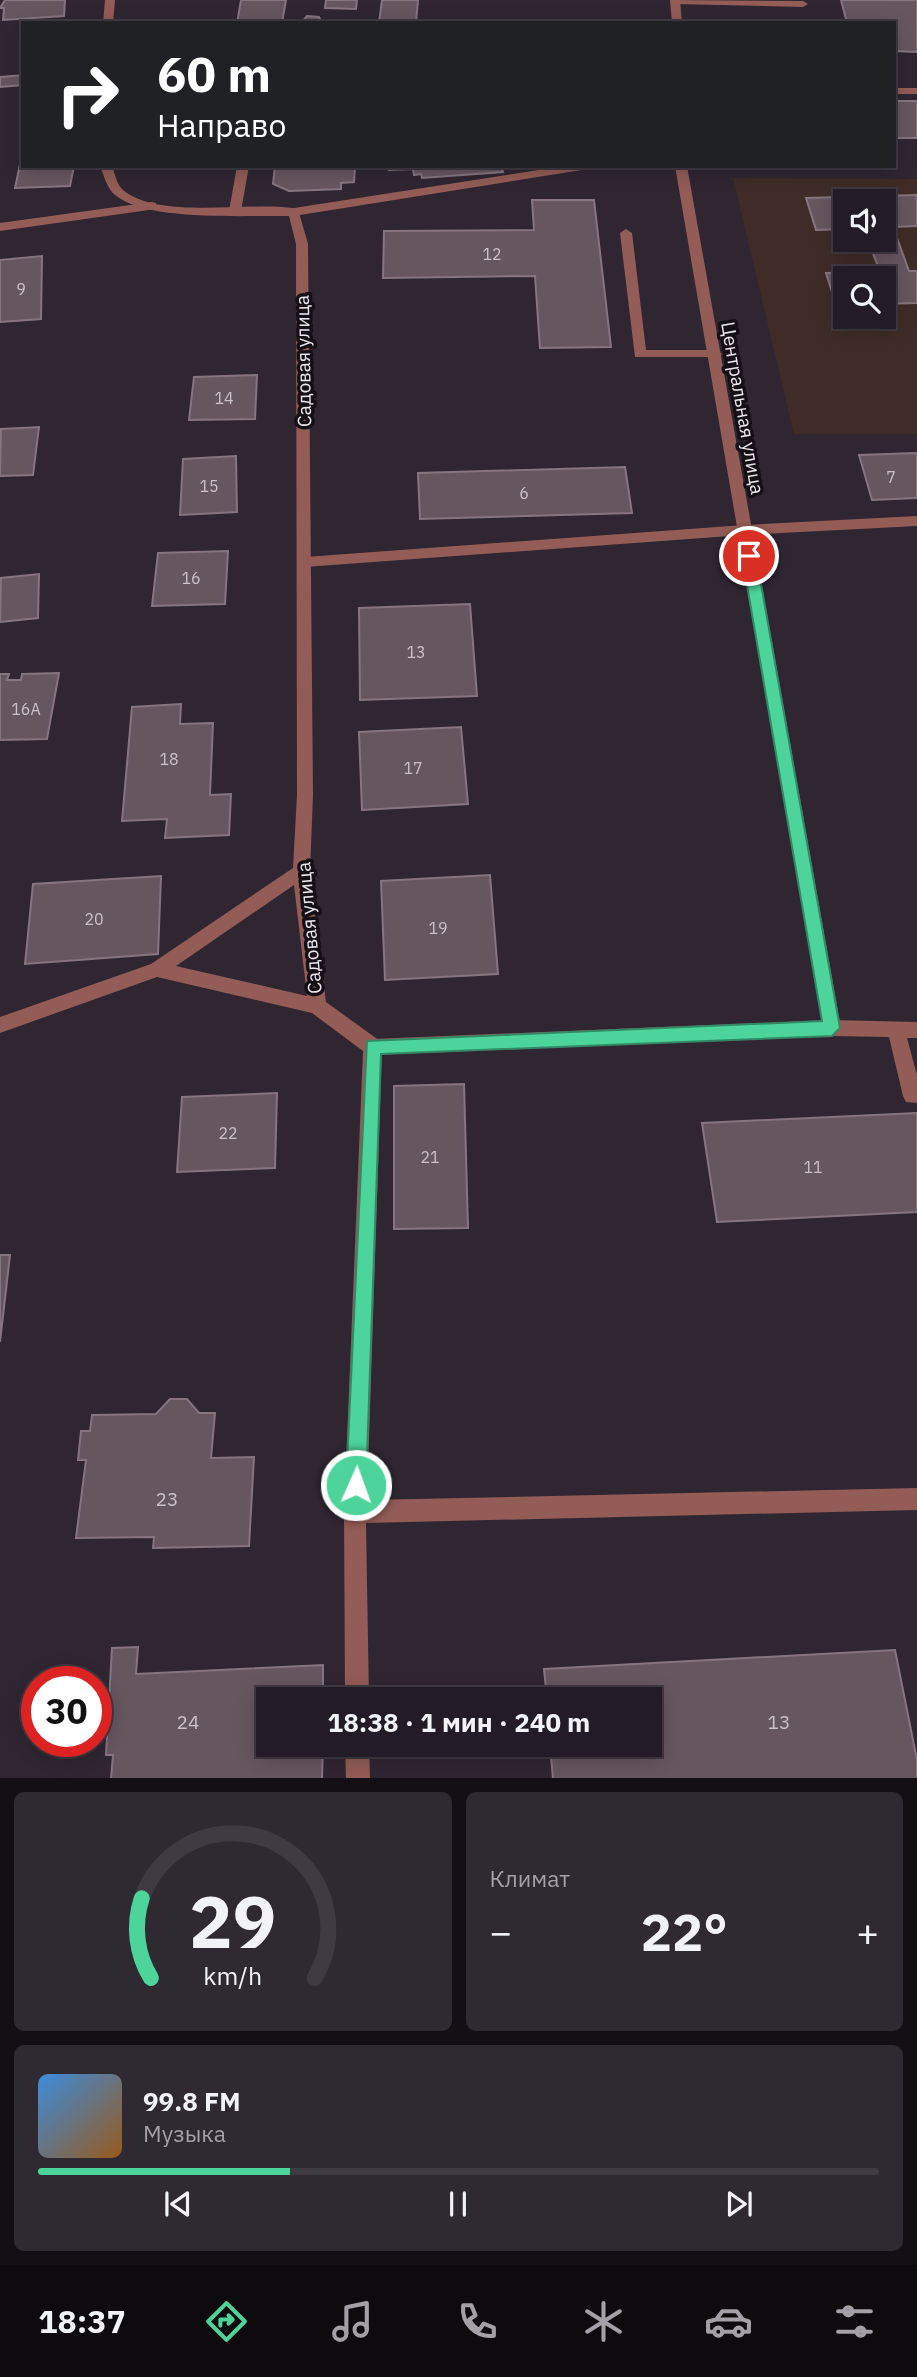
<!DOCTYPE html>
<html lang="ru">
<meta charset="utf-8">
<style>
:root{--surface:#231c26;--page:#2f2932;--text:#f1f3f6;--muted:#a3a1a7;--line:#403a43;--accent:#4cd49b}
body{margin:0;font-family:"IBM Plex Sans",sans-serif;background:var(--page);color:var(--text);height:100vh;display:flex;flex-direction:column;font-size:26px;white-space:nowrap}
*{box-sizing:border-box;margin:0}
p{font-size:23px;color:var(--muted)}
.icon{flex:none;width:38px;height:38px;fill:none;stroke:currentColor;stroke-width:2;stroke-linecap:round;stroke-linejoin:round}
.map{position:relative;height:1778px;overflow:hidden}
.panel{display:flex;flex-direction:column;gap:14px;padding:14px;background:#130f15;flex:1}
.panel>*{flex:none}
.top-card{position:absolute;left:21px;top:21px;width:875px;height:147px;border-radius:0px;box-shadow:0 4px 18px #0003,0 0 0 2px var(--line);background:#202124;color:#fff;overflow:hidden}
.controls{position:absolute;left:833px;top:189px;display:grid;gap:14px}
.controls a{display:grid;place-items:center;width:63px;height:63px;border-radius:0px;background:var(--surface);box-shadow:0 4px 18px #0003,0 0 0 2px var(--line);font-size:35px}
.speed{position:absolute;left:21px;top:1666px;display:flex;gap:14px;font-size:35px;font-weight:700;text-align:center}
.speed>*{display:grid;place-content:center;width:91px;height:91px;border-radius:50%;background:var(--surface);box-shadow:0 4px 18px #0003,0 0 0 2px var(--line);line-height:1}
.speed .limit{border:10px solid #d22;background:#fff;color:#111}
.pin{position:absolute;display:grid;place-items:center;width:60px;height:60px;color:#fff;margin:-30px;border:4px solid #fff;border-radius:50%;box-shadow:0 2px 7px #0007}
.me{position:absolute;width:77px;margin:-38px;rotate:2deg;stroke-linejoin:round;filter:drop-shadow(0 0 5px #0008)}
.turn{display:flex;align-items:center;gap:24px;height:147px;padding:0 21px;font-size:32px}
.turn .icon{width:91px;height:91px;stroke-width:2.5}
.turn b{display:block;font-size:49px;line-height:60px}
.big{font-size:52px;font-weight:800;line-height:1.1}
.panel .widget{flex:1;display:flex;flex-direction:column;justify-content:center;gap:10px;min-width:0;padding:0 24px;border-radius:10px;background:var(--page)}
.panel .dial{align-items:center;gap:0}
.dial svg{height:182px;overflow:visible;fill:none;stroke:var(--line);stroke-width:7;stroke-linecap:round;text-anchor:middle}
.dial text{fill:var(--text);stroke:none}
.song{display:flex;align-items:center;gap:21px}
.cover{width:84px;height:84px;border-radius:10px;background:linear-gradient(135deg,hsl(210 70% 55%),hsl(30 70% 35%))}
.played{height:7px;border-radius:4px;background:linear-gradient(90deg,var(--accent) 30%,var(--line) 30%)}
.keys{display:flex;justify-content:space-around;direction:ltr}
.heat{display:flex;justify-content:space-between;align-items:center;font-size:38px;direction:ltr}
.panel .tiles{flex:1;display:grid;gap:14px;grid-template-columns:1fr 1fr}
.widget:last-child{grid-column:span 2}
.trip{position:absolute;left:256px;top:1687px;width:406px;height:70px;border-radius:0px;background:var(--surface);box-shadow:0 4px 18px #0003,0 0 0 2px var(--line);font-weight:800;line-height:70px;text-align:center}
.menu{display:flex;height:112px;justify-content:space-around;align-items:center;background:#0e0b0f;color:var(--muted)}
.menu .icon{width:49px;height:49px}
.menu .current{color:var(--accent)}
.menu b{font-size:32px;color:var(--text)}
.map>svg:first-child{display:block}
</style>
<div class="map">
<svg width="917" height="1779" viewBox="0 0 917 1779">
<rect width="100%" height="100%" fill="#2f2632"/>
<path fill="#3f2c26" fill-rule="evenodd" d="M733 178 917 179V434H794ZM845 201H884V240H845ZM845 278H884V317H845Z"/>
<path fill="#665660" stroke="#86757f" stroke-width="2" d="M5 0H65L64 16 3 20 4 8H0Z
M241 0H286L282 23H237Z
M326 0H357L356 9 325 8Z
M382 0H418L416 23H379Z
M841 0H917V52L894 51V23H847Z
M307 16 319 17 322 23H301Z
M23 75V85L0 87V77Z
M894 101H917V138H894Z
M22 155 23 166H74L70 186 15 188Z
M275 166H355L354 182 341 183V189L289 191 273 184Z
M389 166H501L503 172 422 178 421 174 414 175 413 169 389 170Z
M917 195V226L893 227 909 271H917V303L884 304V278H845V305H836L826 273 880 272 868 240H884V201H845V229L816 230 806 198Z
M532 200H594L611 347 540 348 535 276 383 278 384 231 534 230Z
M42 256 41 319 0 322V260Z
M257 375 255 419 189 420 194 377Z
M39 427 33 475 0 476 1 429Z
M917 453V498L872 500 859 455Z
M236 456 237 512 180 515 183 459Z
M625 467 632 513 420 519 418 473Z
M228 551 225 604 152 606 158 553Z
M39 574 38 618 0 622 1 578Z
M470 604 477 696 360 700 359 608Z
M59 673 47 739 0 740V674H9L7 680H21L22 674Z
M181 704 180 724 213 723 210 795 231 794 229 835 165 838 167 819 122 821 132 707Z
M461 727 468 804 362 810 359 732Z
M490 875 498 974 385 980 381 881Z
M161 876 158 954 25 964 33 884Z
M464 1084 468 1228 394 1229V1086Z
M277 1093 275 1168 177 1172 182 1097Z
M917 1113V1212L717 1222 702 1123Z
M0 1255H10L0 1342Z
M170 1399H187L199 1413H215L211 1458 254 1457 249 1546 153 1548 154 1537 76 1538 86 1460H78L81 1431H90L92 1415 156 1414Z
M138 1647 136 1674 323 1665V1699H268V1745H323L322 1779H111L113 1755H106L112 1648Z
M895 1650 917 1760V1779H553L550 1745H649V1699H547L544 1669Z"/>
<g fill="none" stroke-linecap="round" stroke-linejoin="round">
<path fill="#935c56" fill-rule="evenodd" d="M672 0 803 1 808 4 803 7 676 4Z
M894 88H917V94H894Z
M237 166H249L241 211 235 215 229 211Z
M564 166H594L588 169 294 216 288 212 294 208Z
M152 202 156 203V209L0 231V223Z
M626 229 632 233 646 350H715L722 354 720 357H635L620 233Z
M917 516V526L744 535 305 567 298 562 305 557 744 525Z
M832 1020 917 1022V1038H907L917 1075V1103L906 1102 903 1096 889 1037 832 1036 373 1055 366 1053 364 1047 366 1041 373 1039Z"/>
<path fill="#935c56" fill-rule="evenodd" d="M105 0H115L113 23H103Z
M670 0H680L682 23H672Z
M100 166H112C115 174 117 185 123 190 161 221 252 200 298 209L308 244 313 795 310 871 326 1002 380 1041 382 1047 367 1500 917 1488V1510L366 1523 369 1699H345L344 1512 363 1051 312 1013 157 977 0 1033V1017L151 964 293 868 297 795 296 244 289 216C247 215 147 222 115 195 107 188 104 176 100 166ZM294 885 307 996 176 966Z
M675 166H687L841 1028 839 1034 832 1036 825 1034 823 1028Z
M345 1745H369L370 1779H346Z"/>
</g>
<path fill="#4cd49b" stroke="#318a65" stroke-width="2" d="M749 552 756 556 840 1028 832 1036 381 1054 366 1485 363 1492 356 1495 349 1492 346 1485 367 1041 822 1021 742 556Z"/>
<g text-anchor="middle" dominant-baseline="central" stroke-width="7" stroke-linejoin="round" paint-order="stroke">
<g font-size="16" fill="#cac2cb">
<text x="492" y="254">12</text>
<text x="21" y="289">9</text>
<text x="224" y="398">14</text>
<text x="891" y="477">7</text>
<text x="209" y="486">15</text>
<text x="524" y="493">6</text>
<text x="191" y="578">16</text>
<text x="416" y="652">13</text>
<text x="26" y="709">16А</text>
<text x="169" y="759">18</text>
<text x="413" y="768">17</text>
<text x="94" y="919">20</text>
<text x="438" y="928">19</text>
<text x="228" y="1133">22</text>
<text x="430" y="1157">21</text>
<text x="813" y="1167">11</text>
</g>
<g font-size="19" fill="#ece6ef" stroke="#151016">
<text transform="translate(303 361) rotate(-91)">Садовая улица</text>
<text transform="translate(743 408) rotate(80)">Центральная улица</text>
<text transform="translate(309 928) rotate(-95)">Садовая улица</text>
</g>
<g font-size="19" fill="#cac2cb">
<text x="167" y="1499">23</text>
<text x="188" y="1722">24</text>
<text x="779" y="1722">13</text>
</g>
</g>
</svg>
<div class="controls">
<a><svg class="icon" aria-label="sound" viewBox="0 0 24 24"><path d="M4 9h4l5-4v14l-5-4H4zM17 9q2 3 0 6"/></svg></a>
<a><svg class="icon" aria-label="search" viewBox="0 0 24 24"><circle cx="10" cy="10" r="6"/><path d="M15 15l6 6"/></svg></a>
</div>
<div class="speed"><div class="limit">30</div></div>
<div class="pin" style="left:749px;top:556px;background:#d93025"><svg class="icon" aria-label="arrive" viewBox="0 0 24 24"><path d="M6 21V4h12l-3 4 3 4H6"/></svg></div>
<svg class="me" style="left:356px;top:1485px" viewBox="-20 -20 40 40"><circle r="17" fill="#4cd49b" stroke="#fff" stroke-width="3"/><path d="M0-11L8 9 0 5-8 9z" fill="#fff"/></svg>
<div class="trip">18:38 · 1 мин · 240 m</div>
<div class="top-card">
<div class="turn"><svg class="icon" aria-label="right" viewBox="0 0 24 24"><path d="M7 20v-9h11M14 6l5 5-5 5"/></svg><div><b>60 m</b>Направо</div></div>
</div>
</div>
<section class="panel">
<div class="tiles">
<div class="widget dial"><svg viewBox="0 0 100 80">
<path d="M14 69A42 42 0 1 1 86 69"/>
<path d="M14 69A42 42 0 0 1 10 34" stroke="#4cd49b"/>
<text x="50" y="56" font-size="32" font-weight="700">29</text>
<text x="50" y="72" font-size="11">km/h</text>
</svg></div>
<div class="widget"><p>Климат</p>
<div class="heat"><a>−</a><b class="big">22°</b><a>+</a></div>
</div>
<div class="widget">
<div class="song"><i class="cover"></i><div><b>99.8 FM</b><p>Музыка</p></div></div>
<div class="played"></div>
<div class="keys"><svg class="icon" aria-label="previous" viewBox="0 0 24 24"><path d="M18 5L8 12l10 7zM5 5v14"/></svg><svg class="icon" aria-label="pause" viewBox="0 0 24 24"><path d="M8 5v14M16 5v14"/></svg><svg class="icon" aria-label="next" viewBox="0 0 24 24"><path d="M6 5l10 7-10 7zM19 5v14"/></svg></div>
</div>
</div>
</section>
<nav class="menu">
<b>18:37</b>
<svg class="icon current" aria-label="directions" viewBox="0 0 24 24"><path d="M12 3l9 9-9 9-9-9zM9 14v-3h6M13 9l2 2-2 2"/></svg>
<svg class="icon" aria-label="music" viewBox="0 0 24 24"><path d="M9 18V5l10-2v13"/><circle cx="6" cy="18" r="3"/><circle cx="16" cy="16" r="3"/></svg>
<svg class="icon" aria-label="phone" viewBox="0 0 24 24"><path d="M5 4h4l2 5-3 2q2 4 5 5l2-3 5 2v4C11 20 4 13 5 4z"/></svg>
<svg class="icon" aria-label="climate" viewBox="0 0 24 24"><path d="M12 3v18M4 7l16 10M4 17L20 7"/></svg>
<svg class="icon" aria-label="car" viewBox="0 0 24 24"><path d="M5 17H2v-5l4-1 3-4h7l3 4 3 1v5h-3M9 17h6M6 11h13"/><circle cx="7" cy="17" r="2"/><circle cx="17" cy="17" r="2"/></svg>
<svg class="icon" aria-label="filters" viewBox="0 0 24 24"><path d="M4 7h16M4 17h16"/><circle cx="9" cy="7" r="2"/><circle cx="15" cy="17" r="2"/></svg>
</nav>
